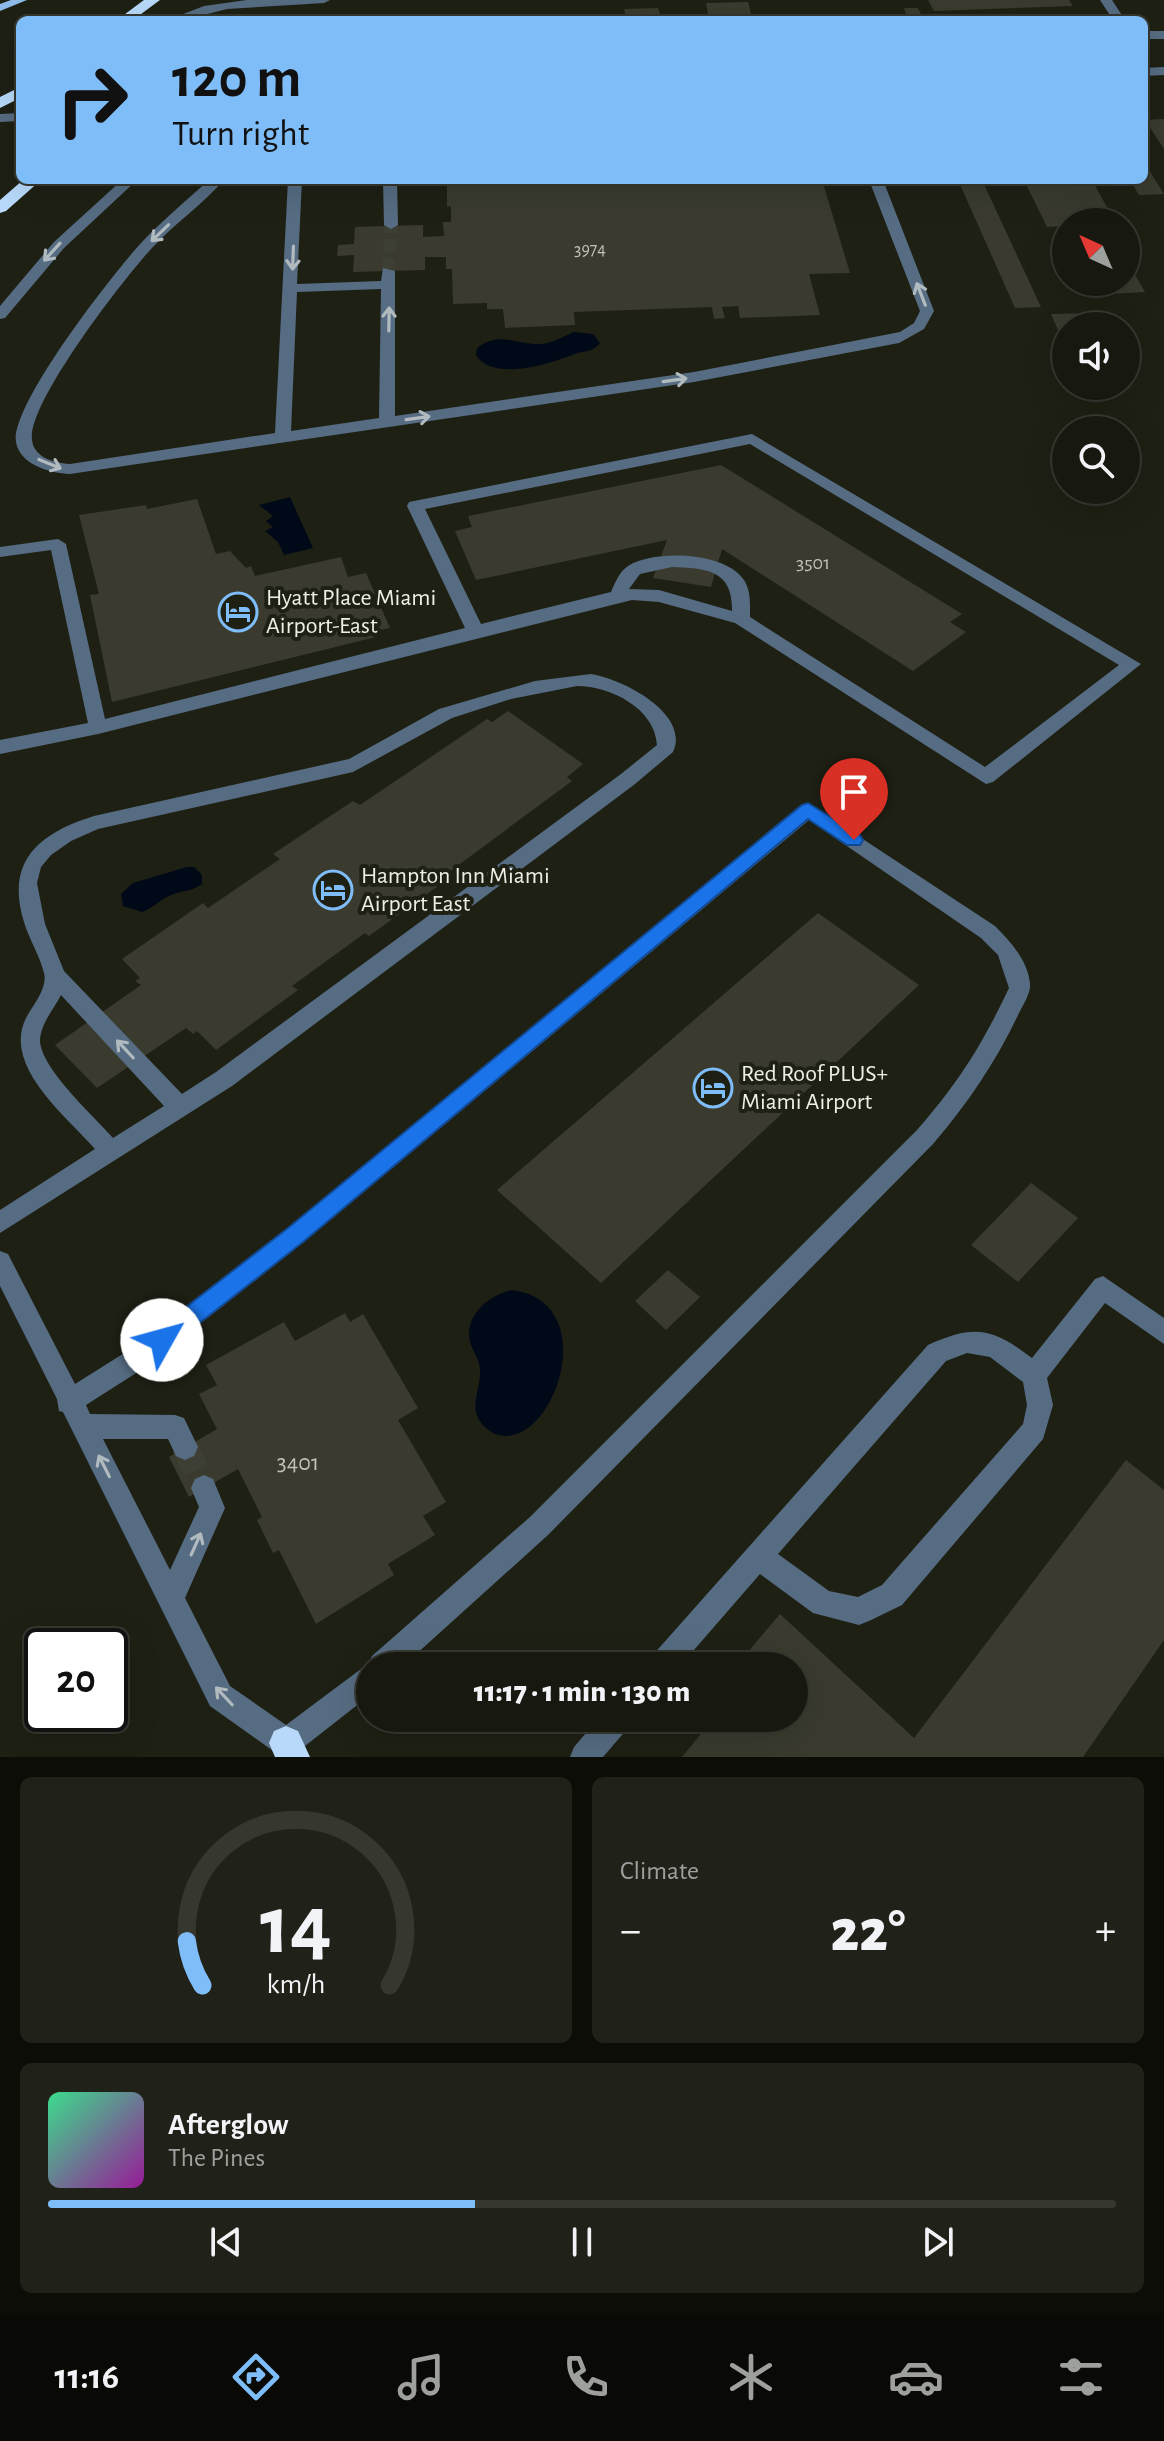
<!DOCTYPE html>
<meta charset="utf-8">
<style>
:root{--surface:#17180f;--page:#202118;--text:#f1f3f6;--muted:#9ea09e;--line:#36372f;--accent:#7fbdf9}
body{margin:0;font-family:"Alegreya Sans",sans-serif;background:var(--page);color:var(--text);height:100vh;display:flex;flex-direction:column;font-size:30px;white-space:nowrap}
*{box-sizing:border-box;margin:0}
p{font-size:26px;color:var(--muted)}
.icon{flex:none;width:44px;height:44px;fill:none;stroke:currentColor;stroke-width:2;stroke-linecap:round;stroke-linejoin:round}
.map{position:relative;height:1757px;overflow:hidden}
.sheet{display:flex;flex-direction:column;gap:20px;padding:20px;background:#0d0d08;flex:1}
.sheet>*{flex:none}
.banner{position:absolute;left:16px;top:16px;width:1132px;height:168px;border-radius:12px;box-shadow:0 8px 32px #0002,0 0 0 2px var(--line);background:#7fbdf9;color:#111;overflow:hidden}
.needle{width:52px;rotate:316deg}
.tools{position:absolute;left:1052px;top:208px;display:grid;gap:16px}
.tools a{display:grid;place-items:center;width:88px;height:88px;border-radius:50%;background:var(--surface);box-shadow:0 8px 32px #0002,0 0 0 2px var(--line);font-size:40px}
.speed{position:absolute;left:24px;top:1628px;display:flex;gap:16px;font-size:40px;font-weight:700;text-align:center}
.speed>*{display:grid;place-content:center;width:104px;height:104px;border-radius:50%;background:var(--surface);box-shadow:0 8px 32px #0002,0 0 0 2px var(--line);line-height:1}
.speed .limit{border:4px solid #111;border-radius:12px;background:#fff;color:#111}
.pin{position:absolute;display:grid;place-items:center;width:68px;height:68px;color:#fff;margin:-82px -34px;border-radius:50% 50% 50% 0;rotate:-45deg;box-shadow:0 0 8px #0007}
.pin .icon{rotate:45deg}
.me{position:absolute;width:88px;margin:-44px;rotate:52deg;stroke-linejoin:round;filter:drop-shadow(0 0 6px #0008)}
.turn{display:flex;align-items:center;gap:28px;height:168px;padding:0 24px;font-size:36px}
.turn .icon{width:104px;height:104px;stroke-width:2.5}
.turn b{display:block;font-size:56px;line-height:68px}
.big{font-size:60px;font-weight:800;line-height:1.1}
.sheet .widget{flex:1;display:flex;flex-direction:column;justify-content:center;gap:12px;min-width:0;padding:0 28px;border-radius:12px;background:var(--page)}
.sheet .dial{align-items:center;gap:0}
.dial svg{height:208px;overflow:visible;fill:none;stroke:var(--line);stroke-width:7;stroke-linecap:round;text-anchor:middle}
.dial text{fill:var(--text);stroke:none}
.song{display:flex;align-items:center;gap:24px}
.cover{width:96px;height:96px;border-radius:12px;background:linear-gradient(135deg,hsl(150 70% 55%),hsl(300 70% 35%))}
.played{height:8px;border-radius:4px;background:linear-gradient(90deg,var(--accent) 40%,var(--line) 40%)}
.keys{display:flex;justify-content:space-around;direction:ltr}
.heat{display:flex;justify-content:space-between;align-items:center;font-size:44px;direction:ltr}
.sheet .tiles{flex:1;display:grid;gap:20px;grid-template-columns:1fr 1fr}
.widget:last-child{grid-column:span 2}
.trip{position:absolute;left:356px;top:1652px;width:452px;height:80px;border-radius:40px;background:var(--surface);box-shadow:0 8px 32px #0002,0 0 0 2px var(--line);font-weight:800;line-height:80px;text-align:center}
.menu{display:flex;height:128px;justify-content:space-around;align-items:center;background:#090a06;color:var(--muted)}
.menu .icon{width:56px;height:56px}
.menu .current{color:var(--accent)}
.menu b{font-size:36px;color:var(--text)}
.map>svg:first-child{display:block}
</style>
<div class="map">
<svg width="1164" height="1757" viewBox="0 0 1164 1757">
<rect width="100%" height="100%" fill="#1f2014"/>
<path fill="#000918" d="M574 332 593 334 600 343C591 354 583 350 572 355 549 364 493 382 476 355L477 348C499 331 515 344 538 344 552 344 562 337 574 332Z
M290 497 313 548 284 555 278 542 265 531 273 527 266 521 273 516 259 505Z
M187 867H194L202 875V884C191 892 183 890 171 895 161 899 153 908 142 912L123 906 121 894 133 883Z
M511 1290C600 1300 559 1434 507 1436 498 1436 491 1433 485 1427 466 1409 481 1392 480 1370 480 1360 473 1352 470 1342 464 1316 488 1296 511 1290Z"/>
<path fill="#3a3b2e" d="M928 0H1069L1073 6 934 11Z
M748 2 752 18 709 19 706 3Z
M658 8 661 17 626 18 624 9Z
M904 8H918L923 18 908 19Z
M1164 119V149L1145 120Z
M1144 162 1164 194 1139 195 1130 180H1144Z
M476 180H822L850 273 809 274 820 315 740 318 738 306 722 307 725 318 714 319 712 307 574 312 575 325 505 328 503 309H487V303L453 304 452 269H446V257H425V270L353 272 354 255 337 256 338 245 354 244 355 227 423 225V237L444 236 443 222H451V206L447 207V182Z
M958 180H982L1041 307 1015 308Z
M1024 180H1092L1115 222H1066V226L1047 227Z
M1126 259 1145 292 1090 295 1083 282H1126Z
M1093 313 1098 326H1066V330H1058L1051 314Z
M721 465 962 614 950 622 966 632 913 671 722 549 711 587 653 578 667 540 476 580 455 531 472 527 468 516Z
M197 499 216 554 230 551 246 568 251 566 255 576 341 557 348 577 366 573 390 628 374 631 376 637 112 702 90 595 99 594 79 515 146 505 147 509Z
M508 711 583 764 567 777 572 781 445 875 449 878 369 936 365 933 292 986 298 990 216 1050 197 1031 193 1034 186 1028 97 1088 55 1045 141 985 135 981 140 978 122 959 203 903 208 908 280 859 273 854 353 801 360 805 487 719 492 722Z
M818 913 919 985 601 1283 497 1190Z
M1031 1183 1078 1218 1018 1282 971 1245Z
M668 1270 700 1297 666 1330 635 1301Z
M345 1313 350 1322 363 1314 418 1408 398 1420 446 1502 423 1516 435 1535 388 1564 394 1575 316 1624 279 1550 273 1553 257 1520 262 1517 238 1469 189 1497 169 1457 217 1429 199 1394 217 1385 206 1365 284 1322 295 1341Z
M1126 1460 1164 1490V1640L1083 1757H682L714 1718H794V1666H747L741 1660 780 1614 914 1738Z"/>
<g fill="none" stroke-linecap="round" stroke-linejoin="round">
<path stroke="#3e3f34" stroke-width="13" stroke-dasharray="13 6" stroke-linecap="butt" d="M388 271 391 225"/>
<path stroke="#3e3f34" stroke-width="26" stroke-dasharray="26 13" stroke-linecap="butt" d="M185 1447 204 1488"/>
<path fill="#566c82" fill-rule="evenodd" d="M247 0H330L324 3 227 9 184 20H168L204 6Z
M1100 0H1112L1125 20H1113Z
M390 17 395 18 397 20H384Z
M781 17H823L829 20H775Z
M1144 31H1164V39H1144Z
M1164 67V75L1144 76V68Z
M20 113V121L0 122V114Z
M122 180H137L64 248 5 318 0 319V306L54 242Z
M209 180H224C202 205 174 224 152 248 125 277 27 403 32 440 34 458 55 463 70 464L275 433 288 180H302L297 284 381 281 383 268 395 271V416L694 372 900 332 914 323 920 311 869 180H883L934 311 924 329 899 343 694 382 70 474C50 473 20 465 16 442 10 405 115 271 142 242 163 220 187 200 209 180ZM381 289 379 418 291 431 297 292Z
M383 180H397L398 225 391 229 384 225Z
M752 434 1141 664 993 782 986 784 735 623 659 602 632 600 98 734 0 754V740L88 723 51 550 0 557V547L58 539 66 544 105 719 465 628 407 506 409 502ZM750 444 1119 665 985 767 750 617C750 604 751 591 744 580 726 552 654 549 628 566 619 572 615 583 611 592L481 624 425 509ZM672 567C706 568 733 570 732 611L659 590 629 589 640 574Z
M591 674C620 678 691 713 673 752L635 784 232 1086 0 1233V1210L95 1149C66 1116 2 1066 26 1018 33 1005 48 988 44 973 40 956 29 939 24 922 5 861 39 833 94 816L349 759 439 709 535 681ZM577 686C610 686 655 708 657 745L621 774 216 1072 182 1094 64 971 45 924 37 883 41 867 51 855 71 841 98 829 353 772 452 718 511 699ZM61 995 164 1106 113 1138C94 1116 40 1068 40 1040 41 1023 54 1009 61 995Z
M808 803 995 926C1011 942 1028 961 1030 984 1031 993 1023 1005 1019 1013 996 1062 968 1103 933 1144L548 1535 403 1666H370V1695L296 1753 287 1757 276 1753 210 1706 63 1412 59 1411 57 1399 0 1286V1251L8 1254 75 1384 126 1352 288 1228 801 805ZM809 820 981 938 998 955 1009 988C982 1045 959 1082 917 1130L530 1517 372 1656 369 1663 286 1725 230 1686 185 1598 225 1508 213 1479 204 1475 195 1479 191 1488 199 1507 170 1570 103 1439H168L176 1456 185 1460 194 1456 198 1447 184 1418 175 1415 90 1414 86 1405 144 1368 304 1242Z
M1103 1276 1164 1318V1344L1105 1303 1047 1378 1053 1405 1043 1439 902 1605 869 1621 859 1625 813 1613 760 1574 680 1666H648L652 1656 928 1345C975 1324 992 1328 1032 1358L1095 1279ZM967 1353 990 1357 1023 1382 1027 1405 1023 1424 882 1585 858 1597 829 1591 778 1554 946 1361Z
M599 1718H632L628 1728 603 1757H570L574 1747Z"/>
<path fill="#8dbbe9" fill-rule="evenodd" d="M11 0H27L0 11V4Z"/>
<path fill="#b8d9fa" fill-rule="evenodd" d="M144 0H160L133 20H117Z
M20 87V98L0 108V97Z
M23 180H41L6 211 0 213V200Z
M286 1726 298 1731 310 1757H275L269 1743 274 1731Z"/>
</g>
<defs><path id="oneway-shaft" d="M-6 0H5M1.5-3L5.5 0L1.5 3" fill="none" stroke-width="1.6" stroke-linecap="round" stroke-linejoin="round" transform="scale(2)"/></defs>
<g stroke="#b1babe">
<use href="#oneway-shaft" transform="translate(160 233) rotate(136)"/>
<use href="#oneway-shaft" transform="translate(52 252) rotate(132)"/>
<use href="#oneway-shaft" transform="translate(293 258) rotate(92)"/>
<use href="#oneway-shaft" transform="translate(921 294) rotate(-111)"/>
<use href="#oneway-shaft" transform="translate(389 319) rotate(-89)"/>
<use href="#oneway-shaft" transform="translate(675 380) rotate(-8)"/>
<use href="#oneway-shaft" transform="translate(418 418) rotate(-8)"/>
<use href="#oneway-shaft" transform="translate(50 464) rotate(22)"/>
<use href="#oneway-shaft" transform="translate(125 1049) rotate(-133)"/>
<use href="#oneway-shaft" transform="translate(104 1466) rotate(-117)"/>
<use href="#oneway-shaft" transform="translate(196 1544) rotate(-66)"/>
<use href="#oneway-shaft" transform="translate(224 1696) rotate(-133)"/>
</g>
<path fill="#1a73e8" stroke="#114b97" stroke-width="2" d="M808 803 860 835 863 840 860 845H847L808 819 303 1242 169 1347 162 1350 154 1347 150 1340 154 1332 288 1228 802 805Z"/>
<defs>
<g id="hotel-ring" transform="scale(2)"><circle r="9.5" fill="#1f2014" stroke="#7fbdf9" stroke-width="1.5"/><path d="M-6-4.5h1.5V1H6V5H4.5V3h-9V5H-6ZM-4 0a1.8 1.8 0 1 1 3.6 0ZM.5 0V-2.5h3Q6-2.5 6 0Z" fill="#7fbdf9"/></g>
</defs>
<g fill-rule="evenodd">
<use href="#hotel-ring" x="238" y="612"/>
<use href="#hotel-ring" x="333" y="890"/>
<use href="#hotel-ring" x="713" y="1088"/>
</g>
<g text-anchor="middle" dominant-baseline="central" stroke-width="8" stroke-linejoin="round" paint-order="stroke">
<g font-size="18" fill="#c1c1b8">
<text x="590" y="250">3974</text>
</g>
<g font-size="20" fill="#c1c1b8">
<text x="813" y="563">3501</text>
</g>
<g font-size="24" fill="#eeeee6" stroke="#1f2014" text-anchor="start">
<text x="266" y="598">Hyatt Place Miami<tspan x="266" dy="28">Airport-East</tspan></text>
<text x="361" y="876">Hampton Inn Miami<tspan x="361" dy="28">Airport East</tspan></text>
<text x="741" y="1074">Red Roof PLUS+<tspan x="741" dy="28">Miami Airport</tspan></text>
</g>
<g font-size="24" fill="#c1c1b8">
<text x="298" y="1463">3401</text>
</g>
</g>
</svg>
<div class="tools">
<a><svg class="needle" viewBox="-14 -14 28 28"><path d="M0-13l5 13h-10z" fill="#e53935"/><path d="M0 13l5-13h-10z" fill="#9ea09e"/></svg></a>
<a><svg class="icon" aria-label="sound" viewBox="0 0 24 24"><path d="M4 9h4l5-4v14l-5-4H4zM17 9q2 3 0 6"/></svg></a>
<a><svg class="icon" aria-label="search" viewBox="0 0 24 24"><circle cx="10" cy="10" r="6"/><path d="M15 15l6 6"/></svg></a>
</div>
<div class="speed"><div class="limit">20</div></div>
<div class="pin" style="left:854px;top:840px;background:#d93025"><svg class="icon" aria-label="arrive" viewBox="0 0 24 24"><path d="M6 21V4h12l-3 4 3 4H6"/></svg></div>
<svg class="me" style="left:162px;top:1340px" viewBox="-20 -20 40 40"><circle r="19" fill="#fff"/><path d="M0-13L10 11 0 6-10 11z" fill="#1a73e8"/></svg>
<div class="trip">11:17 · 1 min · 130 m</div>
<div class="banner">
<div class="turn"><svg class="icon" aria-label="right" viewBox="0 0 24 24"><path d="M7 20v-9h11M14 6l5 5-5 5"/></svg><div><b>120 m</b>Turn right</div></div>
</div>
</div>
<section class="sheet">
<div class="tiles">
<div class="widget dial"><svg viewBox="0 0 100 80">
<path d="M14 69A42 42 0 1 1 86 69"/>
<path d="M14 69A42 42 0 0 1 8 52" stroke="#7fbdf9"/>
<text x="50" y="56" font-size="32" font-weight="700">14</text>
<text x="50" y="72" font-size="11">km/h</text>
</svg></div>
<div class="widget"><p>Climate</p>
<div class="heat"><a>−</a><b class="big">22°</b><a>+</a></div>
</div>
<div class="widget">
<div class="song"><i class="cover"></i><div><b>Afterglow</b><p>The Pines</p></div></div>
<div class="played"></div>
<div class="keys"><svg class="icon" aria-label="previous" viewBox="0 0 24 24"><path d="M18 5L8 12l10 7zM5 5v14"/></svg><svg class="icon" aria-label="pause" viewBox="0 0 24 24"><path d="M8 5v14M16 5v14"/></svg><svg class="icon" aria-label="next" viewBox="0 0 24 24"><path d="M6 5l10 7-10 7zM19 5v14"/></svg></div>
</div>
</div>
</section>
<nav class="menu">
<b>11:16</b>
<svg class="icon current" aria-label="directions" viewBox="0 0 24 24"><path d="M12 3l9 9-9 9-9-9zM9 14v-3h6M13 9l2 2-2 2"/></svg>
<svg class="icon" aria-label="music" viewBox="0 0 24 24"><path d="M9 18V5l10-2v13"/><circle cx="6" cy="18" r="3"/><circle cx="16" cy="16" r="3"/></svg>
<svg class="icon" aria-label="phone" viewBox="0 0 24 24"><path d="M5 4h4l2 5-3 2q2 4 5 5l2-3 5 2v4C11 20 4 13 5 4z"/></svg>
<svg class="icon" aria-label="climate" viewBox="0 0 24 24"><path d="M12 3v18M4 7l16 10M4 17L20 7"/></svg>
<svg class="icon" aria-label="car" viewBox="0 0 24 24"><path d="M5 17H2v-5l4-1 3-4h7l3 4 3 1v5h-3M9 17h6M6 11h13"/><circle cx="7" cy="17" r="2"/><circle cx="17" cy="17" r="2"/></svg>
<svg class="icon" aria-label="filters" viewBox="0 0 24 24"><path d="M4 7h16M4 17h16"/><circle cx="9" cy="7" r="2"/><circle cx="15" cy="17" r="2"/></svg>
</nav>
